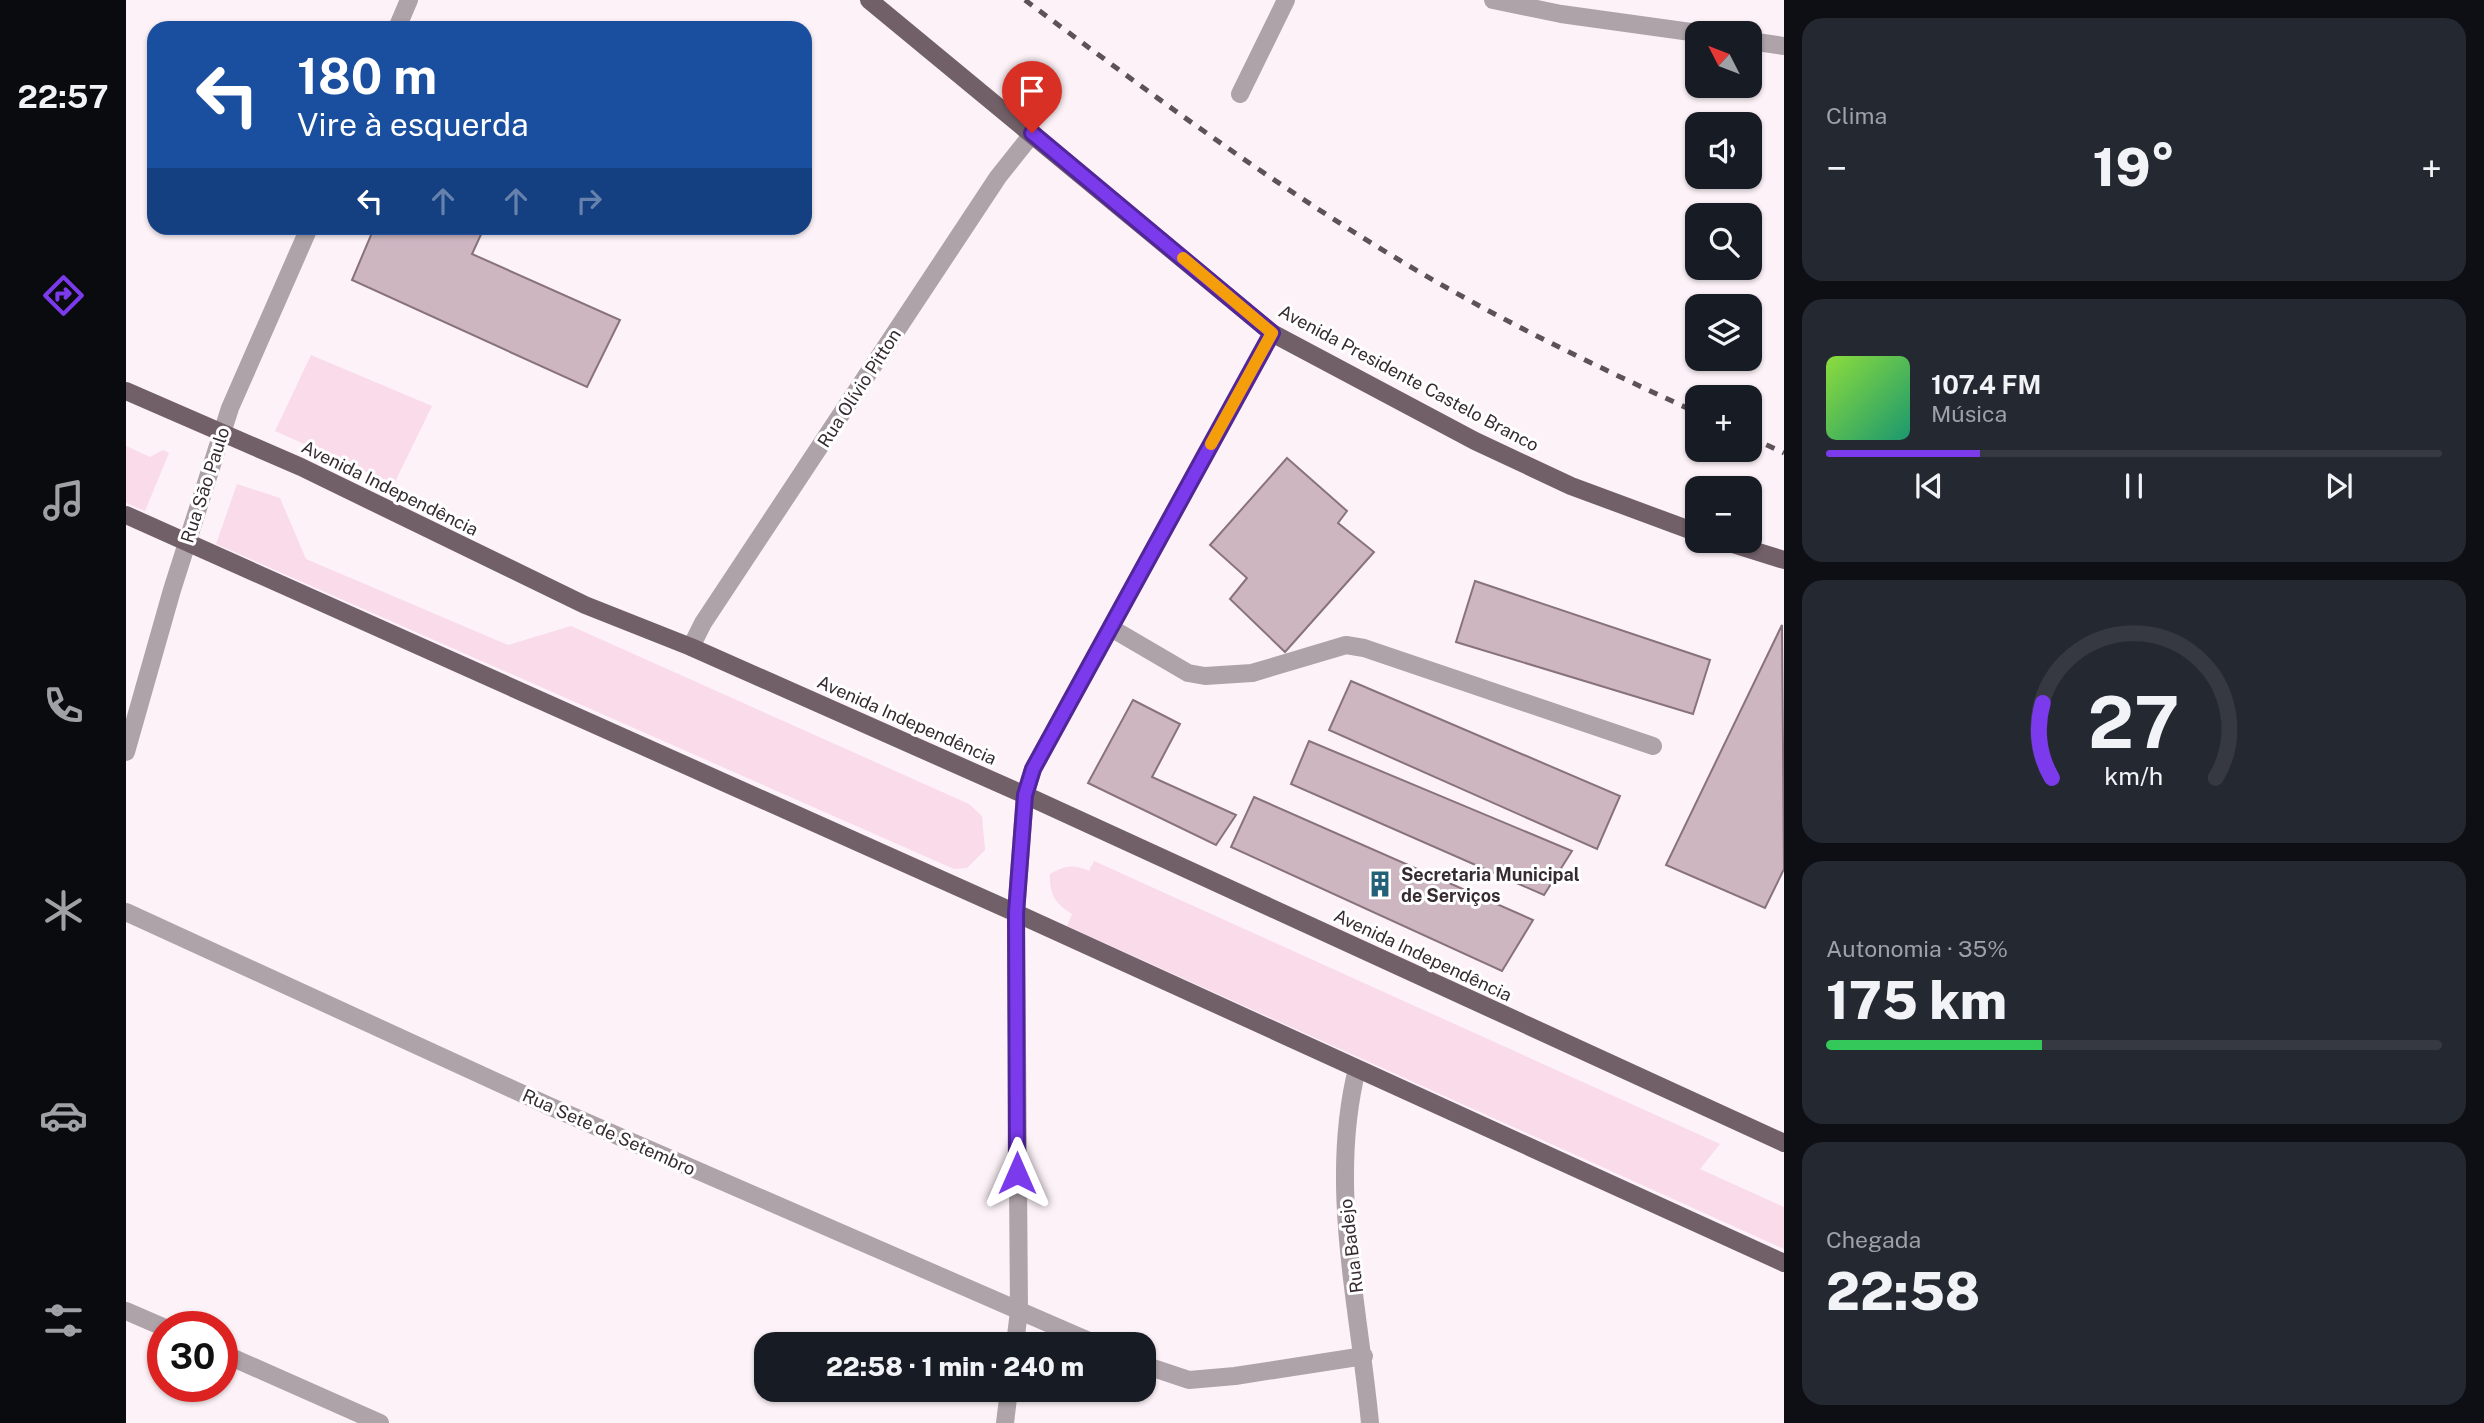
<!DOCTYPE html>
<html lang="pt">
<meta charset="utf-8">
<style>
:root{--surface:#171b24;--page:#242831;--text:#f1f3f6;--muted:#9ea1a6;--line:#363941;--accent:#7c3aed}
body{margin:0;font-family:"Public Sans",sans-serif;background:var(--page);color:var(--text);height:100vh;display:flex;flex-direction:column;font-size:26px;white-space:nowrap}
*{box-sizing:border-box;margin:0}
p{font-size:23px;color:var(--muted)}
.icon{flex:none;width:38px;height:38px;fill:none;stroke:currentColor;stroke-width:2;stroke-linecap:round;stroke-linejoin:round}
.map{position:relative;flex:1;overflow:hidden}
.panel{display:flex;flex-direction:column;gap:18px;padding:18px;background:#0d0f14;width:700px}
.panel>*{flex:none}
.banner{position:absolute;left:21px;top:21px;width:665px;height:214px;border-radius:21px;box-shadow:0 2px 5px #0004;background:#1a4fa0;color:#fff;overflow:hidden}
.needle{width:46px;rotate:312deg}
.controls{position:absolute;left:1559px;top:21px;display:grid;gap:14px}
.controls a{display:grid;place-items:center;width:77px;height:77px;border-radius:14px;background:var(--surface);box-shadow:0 2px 5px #0004;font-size:35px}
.speed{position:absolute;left:21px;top:1311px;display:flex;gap:14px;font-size:35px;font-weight:700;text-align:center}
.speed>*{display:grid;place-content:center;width:91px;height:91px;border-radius:50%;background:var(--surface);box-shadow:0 2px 5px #0004;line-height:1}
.speed .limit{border:10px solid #d22;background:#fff;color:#111}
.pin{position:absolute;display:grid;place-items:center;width:60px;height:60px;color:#fff;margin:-72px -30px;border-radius:50% 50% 50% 0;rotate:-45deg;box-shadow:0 0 7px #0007}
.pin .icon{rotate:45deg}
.me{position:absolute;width:77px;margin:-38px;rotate:0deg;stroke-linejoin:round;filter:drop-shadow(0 0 5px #0008)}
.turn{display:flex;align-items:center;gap:24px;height:147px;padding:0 35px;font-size:32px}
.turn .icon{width:91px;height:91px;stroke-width:2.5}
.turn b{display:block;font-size:49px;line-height:60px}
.lanes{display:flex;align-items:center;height:66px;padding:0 35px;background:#0003;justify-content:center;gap:35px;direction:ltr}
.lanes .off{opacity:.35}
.big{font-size:52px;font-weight:800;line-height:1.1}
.panel .card{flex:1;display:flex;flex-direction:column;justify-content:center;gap:10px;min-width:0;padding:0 24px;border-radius:21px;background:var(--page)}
.panel .dial{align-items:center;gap:0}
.dial svg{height:182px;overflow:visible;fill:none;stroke:var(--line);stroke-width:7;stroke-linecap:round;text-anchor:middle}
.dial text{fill:var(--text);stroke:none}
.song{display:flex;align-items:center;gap:21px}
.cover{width:84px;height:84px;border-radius:10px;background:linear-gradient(135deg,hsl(90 70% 55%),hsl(160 70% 35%))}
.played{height:7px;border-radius:4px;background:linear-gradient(90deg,var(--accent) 25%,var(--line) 25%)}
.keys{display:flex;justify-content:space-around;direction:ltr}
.heat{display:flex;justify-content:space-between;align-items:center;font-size:38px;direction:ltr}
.charge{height:10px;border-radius:5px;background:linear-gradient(90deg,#34c759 35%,var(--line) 0)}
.trip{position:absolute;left:628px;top:1332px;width:402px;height:70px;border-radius:21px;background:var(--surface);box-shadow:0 2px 5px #0004;font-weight:800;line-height:70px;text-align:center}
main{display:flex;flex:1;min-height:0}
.tabs{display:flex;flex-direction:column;width:126px;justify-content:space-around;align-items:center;background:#090b0e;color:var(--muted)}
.tabs .icon{width:49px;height:49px}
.tabs .active{color:var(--accent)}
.tabs b{font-size:32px;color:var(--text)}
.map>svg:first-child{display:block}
</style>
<main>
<nav class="tabs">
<b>22:57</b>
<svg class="icon active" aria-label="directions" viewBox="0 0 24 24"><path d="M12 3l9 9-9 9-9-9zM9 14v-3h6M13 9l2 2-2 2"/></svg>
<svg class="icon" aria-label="music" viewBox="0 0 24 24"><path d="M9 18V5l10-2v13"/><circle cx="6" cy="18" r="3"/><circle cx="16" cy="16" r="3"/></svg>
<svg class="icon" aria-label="phone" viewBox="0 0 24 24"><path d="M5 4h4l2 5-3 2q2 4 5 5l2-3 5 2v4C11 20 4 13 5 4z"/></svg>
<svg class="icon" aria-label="climate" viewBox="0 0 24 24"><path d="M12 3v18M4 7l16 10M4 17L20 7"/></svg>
<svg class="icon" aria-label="car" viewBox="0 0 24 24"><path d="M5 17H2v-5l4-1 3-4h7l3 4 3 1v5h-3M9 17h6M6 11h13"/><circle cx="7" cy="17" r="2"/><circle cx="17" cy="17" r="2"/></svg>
<svg class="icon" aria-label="filters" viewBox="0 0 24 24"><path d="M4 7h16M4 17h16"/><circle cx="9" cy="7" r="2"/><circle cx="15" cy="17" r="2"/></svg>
</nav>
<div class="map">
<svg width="1658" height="1423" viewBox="0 0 1658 1423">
<rect width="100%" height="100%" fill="#fcf2f7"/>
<path fill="#fadbea" d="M185 355 306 406 268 484 149 431Z
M0 446 24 457 37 450 43 453 19 511 0 503Z
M111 484 154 498 180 559 382 645 445 626 843 804 856 816 859 850 841 868 828 869 90 544Z
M968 861 1594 1144 1574 1169 1658 1207V1249L941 926 946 914C930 904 923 895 924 874 939 865 948 864 963 871Z"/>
<path fill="#ceb6c1" stroke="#88727c" stroke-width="2" d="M248 228H358L346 254 494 320 461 387 226 280Z
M1161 458 1221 511 1212 523 1248 552 1159 652 1104 599 1121 578 1084 545Z
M1349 581 1584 660 1567 714 1330 642Z
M1656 625 1658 869 1639 908 1540 865Z
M1225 681 1494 796 1471 849 1203 730Z
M1007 700 1054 724 1026 777 1110 815 1090 845 962 783Z
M1183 741 1446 851 1418 895 1165 784Z
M1128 797 1407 920 1376 971 1105 847Z"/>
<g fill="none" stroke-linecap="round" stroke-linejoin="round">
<path stroke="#aea3a8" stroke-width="18" d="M985 628 1062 673 1079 676 1126 673 1220 645 1238 648 1527 746"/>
<path stroke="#aea3a8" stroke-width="18" d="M1114 94 1160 0
M565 647 577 623 872 177 907 133
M0 912 423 1106 970 1344
M1231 1069C1202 1185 1233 1306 1244 1423
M0 1311 37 1327
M889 1344 893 1311 890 913 899 795 907 769 1146 333
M96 1353 254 1423
M1018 1365 1063 1380 1109 1376 1238 1356
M879 1423 883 1390"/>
<path stroke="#aea3a8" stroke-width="18" d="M1367 0 1435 14 1572 33
M271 28 283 0
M1624 41 1658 46
M0 752 46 590 104 408 183 228"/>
<path stroke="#726068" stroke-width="18" d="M743 0 1146 333 1349 441 1445 486 1572 533
M0 391 175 467 459 605 565 647 899 795 1658 1143
M0 515 890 913 1658 1263
M1597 541 1658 560"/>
<path stroke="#5c5257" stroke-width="5" stroke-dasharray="9 9" stroke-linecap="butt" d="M899 0C1018 89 1138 178 1265 255 1363 315 1467 365 1572 413
M1624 437 1658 453"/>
</g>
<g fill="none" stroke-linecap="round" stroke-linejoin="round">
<g stroke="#51269a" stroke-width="18">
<path id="route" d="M891 1173 890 913 899 795 907 769 1146 333 906 133"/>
</g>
<use href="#route" stroke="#7c3aed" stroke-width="12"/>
<path stroke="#f59e0b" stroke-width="12" d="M1057 258 1146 333 1085 444"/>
</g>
<defs>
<g id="building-bare" transform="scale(2.1)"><path d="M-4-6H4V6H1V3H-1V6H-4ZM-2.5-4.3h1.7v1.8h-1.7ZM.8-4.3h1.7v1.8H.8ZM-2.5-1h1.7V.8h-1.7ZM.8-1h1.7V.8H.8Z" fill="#246178" stroke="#fff" stroke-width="2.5" paint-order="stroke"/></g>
</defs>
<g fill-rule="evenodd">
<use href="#building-bare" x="1254" y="884"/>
</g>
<g text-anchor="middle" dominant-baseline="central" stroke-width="6" stroke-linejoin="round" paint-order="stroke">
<g font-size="18" fill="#352b30" stroke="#fff">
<text transform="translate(1283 378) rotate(28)">Avenida Presidente Castelo Branco</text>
<text transform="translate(733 388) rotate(-57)">Rua Olívio Pitton</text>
<text transform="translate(79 485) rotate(-72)">Rua São Paulo</text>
<text transform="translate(264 488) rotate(26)">Avenida Independência</text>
<text transform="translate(781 720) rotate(24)">Avenida Independência</text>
<text transform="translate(1297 955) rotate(25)">Avenida Independência</text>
<text transform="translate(483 1132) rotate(24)">Rua Sete de Setembro</text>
<text transform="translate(1225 1246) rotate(-97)">Rua Badejo</text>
</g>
<g font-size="18" font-weight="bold" fill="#352b30" stroke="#fff" text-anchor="start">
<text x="1275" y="874">Secretaria Municipal<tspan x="1275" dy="21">de Serviços</tspan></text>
</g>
</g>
</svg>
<div class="controls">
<a><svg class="needle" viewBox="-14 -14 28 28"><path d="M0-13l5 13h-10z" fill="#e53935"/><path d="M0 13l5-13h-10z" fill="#9ea1a6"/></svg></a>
<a><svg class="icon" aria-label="sound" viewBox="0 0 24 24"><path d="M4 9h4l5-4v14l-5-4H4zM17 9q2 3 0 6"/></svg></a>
<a><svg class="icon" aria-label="search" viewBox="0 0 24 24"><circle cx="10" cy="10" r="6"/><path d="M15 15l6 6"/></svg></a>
<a><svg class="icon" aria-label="layers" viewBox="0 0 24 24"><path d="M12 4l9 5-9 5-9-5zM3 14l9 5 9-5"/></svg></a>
<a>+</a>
<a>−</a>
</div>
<div class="speed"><div class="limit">30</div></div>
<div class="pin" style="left:906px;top:133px;background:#d93025"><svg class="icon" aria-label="arrive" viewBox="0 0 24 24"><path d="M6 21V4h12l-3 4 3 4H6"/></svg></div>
<svg class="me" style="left:891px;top:1173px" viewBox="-20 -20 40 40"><path d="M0-17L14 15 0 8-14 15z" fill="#7c3aed" stroke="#fff" stroke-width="4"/></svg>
<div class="trip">22:58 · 1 min · 240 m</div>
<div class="banner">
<div class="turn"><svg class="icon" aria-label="left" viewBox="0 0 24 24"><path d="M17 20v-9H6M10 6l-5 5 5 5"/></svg><div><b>180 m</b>Vire à esquerda</div></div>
<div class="lanes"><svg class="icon" aria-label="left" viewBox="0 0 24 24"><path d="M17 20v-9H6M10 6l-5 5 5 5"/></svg><svg class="icon off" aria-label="ahead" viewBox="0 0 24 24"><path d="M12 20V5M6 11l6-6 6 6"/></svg><svg class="icon off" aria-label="ahead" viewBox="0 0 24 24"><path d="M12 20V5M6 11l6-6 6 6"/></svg><svg class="icon off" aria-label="right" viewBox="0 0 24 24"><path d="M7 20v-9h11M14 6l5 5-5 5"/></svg></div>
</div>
</div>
<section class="panel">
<div class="card"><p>Clima</p>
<div class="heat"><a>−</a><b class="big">19°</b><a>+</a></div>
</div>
<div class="card">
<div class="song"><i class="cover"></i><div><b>107.4 FM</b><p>Música</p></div></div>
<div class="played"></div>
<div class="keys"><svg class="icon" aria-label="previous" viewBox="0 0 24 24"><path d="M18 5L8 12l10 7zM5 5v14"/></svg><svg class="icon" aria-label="pause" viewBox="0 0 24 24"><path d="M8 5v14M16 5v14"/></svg><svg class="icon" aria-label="next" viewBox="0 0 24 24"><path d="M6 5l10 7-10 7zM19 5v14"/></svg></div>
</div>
<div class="card dial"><svg viewBox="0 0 100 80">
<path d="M14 69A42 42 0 1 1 86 69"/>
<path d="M14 69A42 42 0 0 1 10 36" stroke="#7c3aed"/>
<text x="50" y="56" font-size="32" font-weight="700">27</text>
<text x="50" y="72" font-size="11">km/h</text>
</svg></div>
<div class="card"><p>Autonomia · 35%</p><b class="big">175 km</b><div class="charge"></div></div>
<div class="card"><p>Chegada</p><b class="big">22:58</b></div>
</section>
</main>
